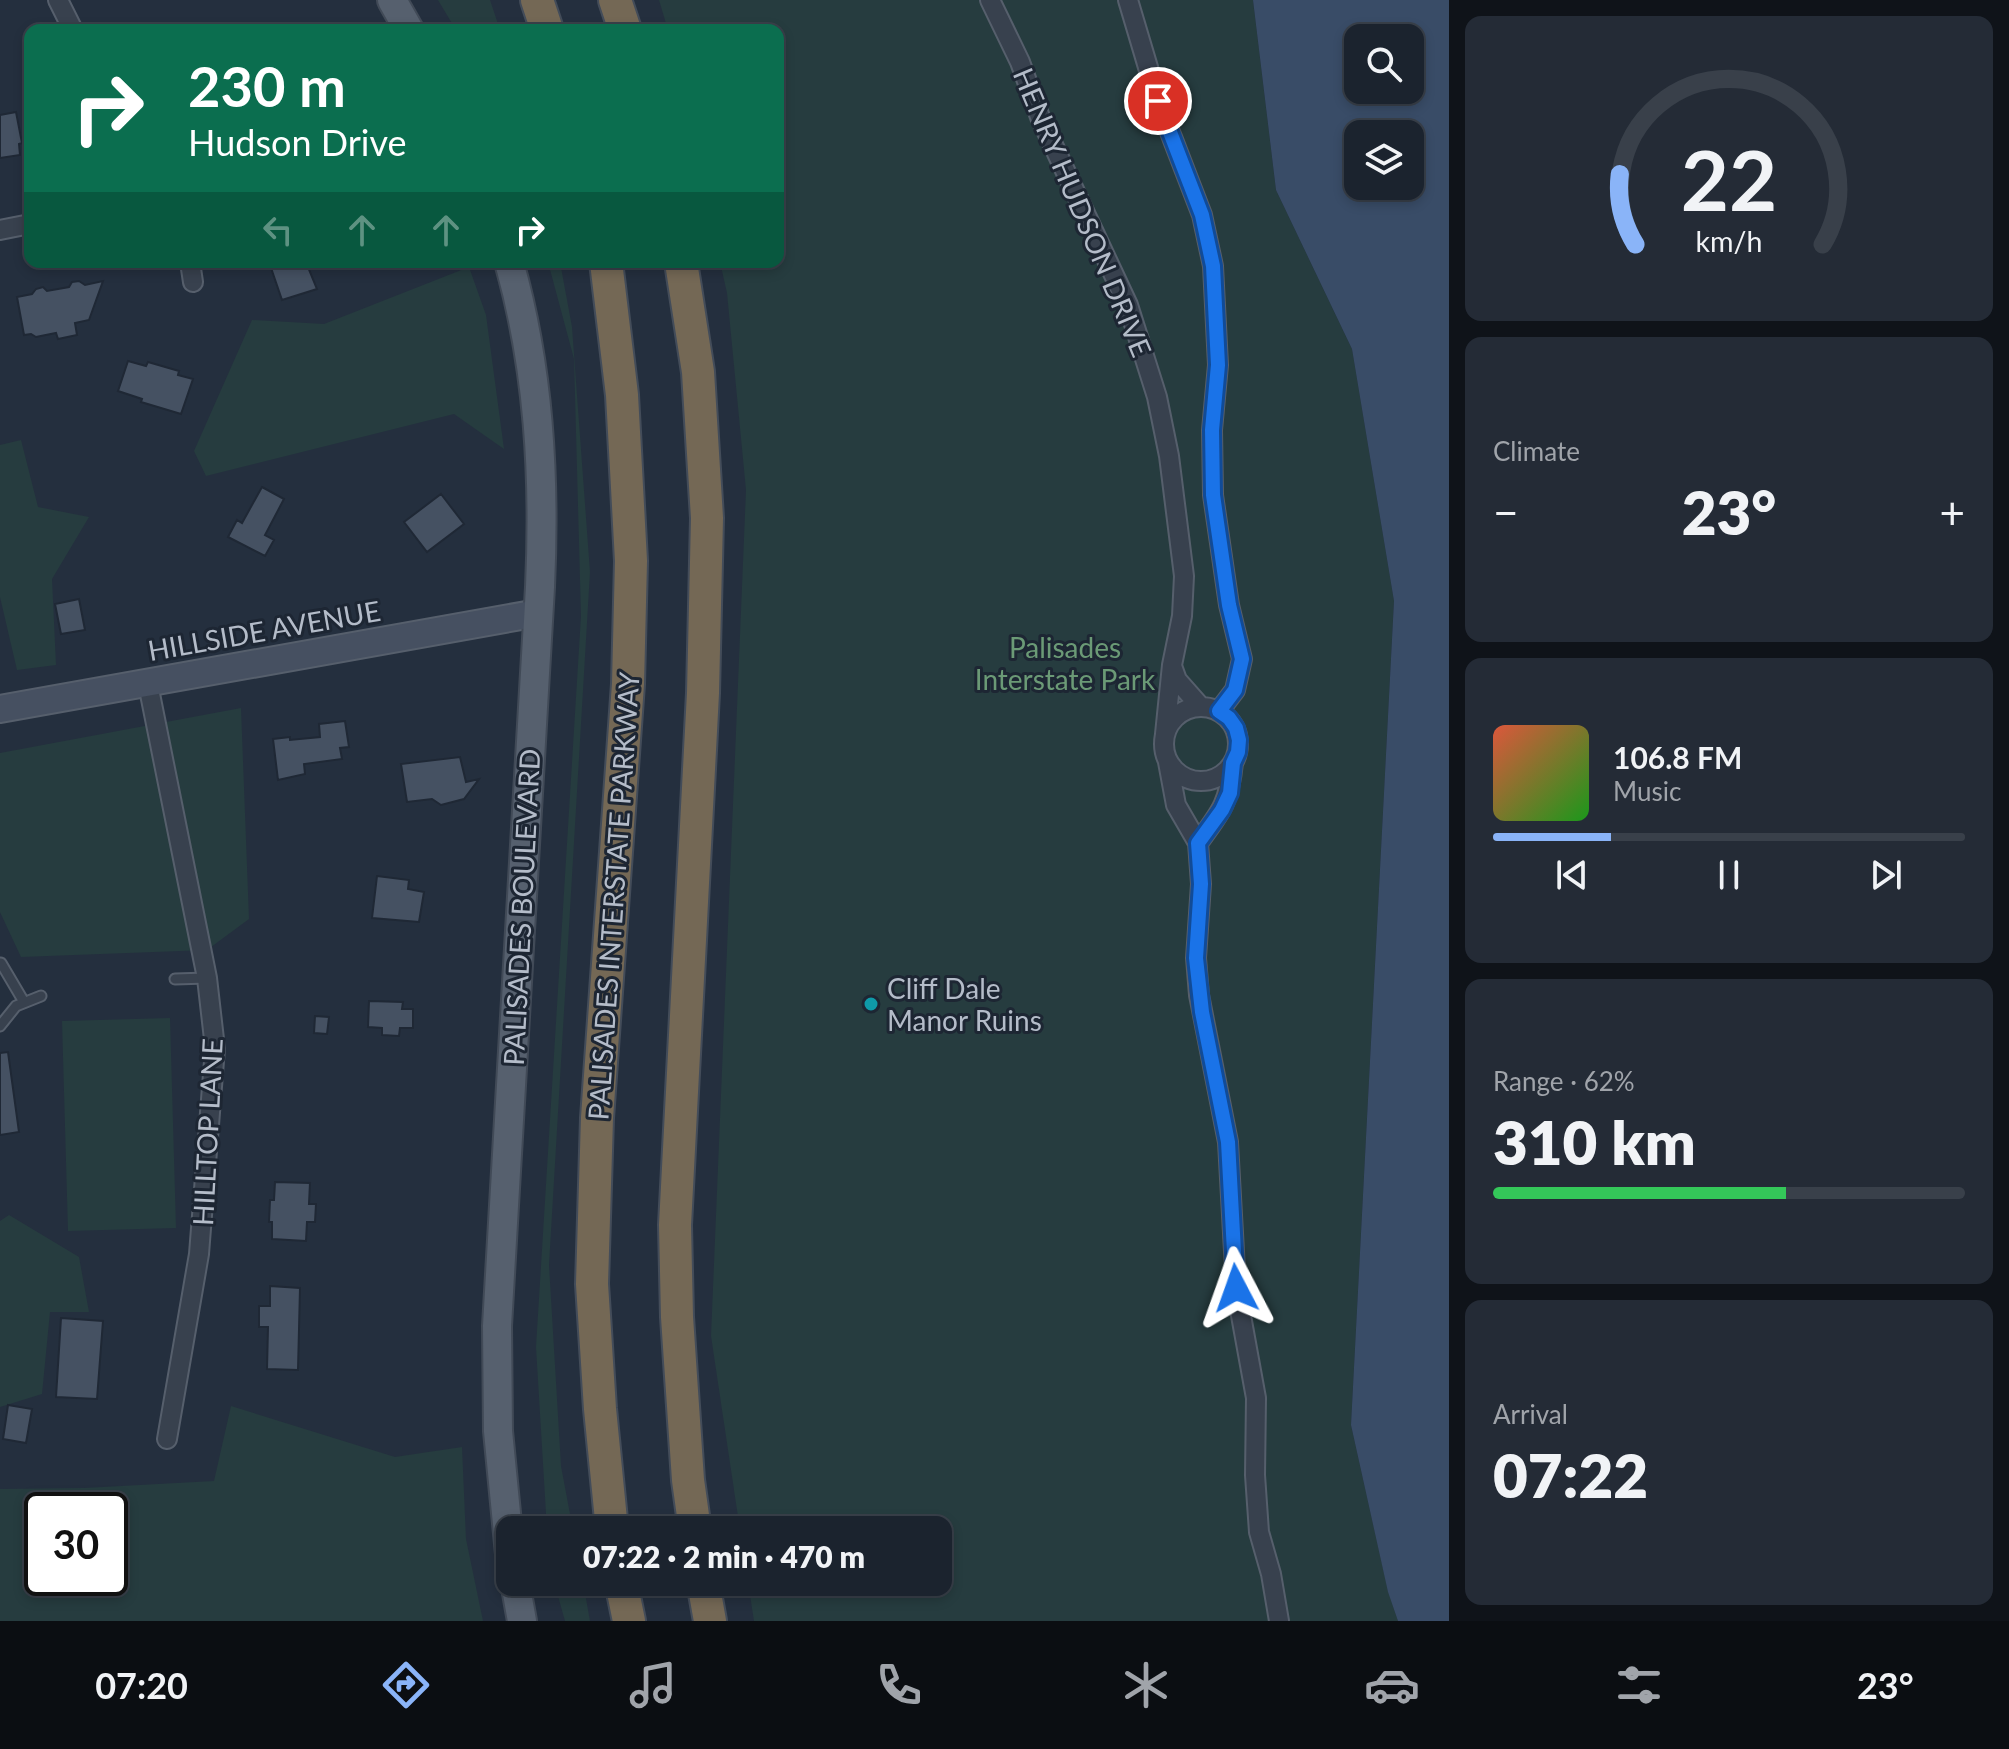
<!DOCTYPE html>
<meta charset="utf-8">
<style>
:root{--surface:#1b232e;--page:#242b36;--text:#f1f3f6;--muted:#a0a4aa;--line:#39404a;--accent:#8ab4f8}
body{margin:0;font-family:Lato,sans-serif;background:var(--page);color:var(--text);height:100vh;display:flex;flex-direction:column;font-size:30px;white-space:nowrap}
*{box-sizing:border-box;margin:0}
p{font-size:26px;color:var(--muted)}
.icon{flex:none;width:44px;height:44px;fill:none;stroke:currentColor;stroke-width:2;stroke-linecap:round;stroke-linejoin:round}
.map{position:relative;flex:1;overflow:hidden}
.details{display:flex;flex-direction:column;gap:16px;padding:16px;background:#0f1319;width:560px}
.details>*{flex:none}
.top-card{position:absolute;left:24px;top:24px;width:760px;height:244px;border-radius:16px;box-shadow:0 4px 12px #0003,0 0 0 2px var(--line);background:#0b6e4f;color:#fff;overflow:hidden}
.controls{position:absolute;left:1344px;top:24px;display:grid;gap:16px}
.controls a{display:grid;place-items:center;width:80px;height:80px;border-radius:16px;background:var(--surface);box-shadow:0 4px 12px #0003,0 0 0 2px var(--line);font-size:40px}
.speed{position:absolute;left:24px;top:1492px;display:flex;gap:16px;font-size:40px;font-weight:700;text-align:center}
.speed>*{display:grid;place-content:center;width:104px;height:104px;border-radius:50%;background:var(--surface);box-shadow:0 4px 12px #0003,0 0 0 2px var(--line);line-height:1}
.speed .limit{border:4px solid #111;border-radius:12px;background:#fff;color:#111}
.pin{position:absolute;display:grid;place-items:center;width:68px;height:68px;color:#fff;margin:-34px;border:4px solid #fff;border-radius:50%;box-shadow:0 2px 8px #0007}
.me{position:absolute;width:88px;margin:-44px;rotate:356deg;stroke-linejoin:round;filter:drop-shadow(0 0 6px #0008)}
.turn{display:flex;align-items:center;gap:28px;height:168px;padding:0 32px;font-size:36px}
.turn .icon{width:104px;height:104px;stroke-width:2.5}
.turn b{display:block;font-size:56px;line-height:68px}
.lanes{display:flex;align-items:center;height:76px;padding:0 32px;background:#0003;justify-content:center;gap:40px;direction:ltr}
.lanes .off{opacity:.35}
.big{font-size:60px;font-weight:800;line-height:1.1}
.details .card{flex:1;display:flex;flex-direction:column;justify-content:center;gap:12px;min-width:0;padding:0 28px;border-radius:16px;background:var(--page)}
.details .dial{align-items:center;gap:0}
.dial svg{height:208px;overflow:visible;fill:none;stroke:var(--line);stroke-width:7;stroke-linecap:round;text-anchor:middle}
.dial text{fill:var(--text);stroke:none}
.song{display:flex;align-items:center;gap:24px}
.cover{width:96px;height:96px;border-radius:12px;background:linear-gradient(135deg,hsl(10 70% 55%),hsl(120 70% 35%))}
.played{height:8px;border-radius:4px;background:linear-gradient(90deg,var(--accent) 25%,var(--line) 25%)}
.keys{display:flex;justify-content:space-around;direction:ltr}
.heat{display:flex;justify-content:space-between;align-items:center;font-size:44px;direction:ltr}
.charge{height:12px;border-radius:6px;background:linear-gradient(90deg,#34c759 62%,var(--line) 0)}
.trip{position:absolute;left:496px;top:1516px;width:456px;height:80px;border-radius:16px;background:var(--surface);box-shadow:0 4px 12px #0003,0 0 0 2px var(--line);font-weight:800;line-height:80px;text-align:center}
.tab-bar{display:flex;height:128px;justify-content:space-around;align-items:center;background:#0b0e12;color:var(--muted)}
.tab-bar .icon{width:56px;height:56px}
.tab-bar .current{color:var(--accent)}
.tab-bar b{font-size:36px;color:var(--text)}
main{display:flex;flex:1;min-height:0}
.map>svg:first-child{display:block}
</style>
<main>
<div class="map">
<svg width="1449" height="1621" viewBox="0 0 1449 1621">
<rect width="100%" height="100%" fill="#242f3e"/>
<path fill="#263c3f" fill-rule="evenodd" d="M438 0H490L500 30H456Z
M659 0H1253L1276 190 1352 349 1394 601 1351 1425 1388 1591 1398 1621H754L748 1582H938V1530H740L711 1336 746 490 727 293 720 262H778V30H668Z
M548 262H560L572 327 590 572 549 1265 561 1466 573 1530H547L536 1347 581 616 574 359Z
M469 267 486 315 504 449 454 414 206 476 194 451 252 320 324 324Z
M21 440 38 507 89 517 52 579 56 665 17 670 0 597V445Z
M241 708 249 919 207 950 21 957 0 912V753Z
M170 1018 176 1228 68 1231 62 1021Z
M9 1215 79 1257 89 1312H50L42 1394 0 1407V1221Z
M231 1406 395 1457 462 1447 466 1539 483 1621H0V1489L84 1488 214 1481ZM42 1510H110V1578H42Z
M554 1582H583L590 1621H565Z"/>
<path fill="#394c67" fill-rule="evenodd" d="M1253 0H1449V1621H1398L1388 1592 1351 1425 1394 601 1352 349 1276 190ZM1358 38H1410V90H1358ZM1358 134H1410V186H1358Z"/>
<path fill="#455162" stroke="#1f2835" stroke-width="2" d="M16 112 22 143 19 144 20 155 0 158V115Z
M269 262H306L317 289 282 300Z
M79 281 85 285 103 281 89 320 75 323 77 335 58 339 56 333 36 337 31 334 24 335 17 297 32 294 36 289 43 287 47 291 69 287 72 282Z
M128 361 146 366 148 362 179 371 178 375 193 379 181 414 141 402 142 399 118 391Z
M262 487 284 499 265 535 274 540 265 556 228 537 237 520 242 523Z
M441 494 464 524 427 552 404 522Z
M79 599 85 630 61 634 55 604Z
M345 721 349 747 340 748 342 759 304 764 305 774 278 780 273 739 290 737V740L320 737 319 724Z
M460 757 466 782 479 779 464 799 441 805 432 799 407 802 401 764Z
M377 876 409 880 408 889 424 892 419 922 372 918Z
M369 1001 403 1002 402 1009H413V1028H400L399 1036 382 1035V1028L368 1027Z
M315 1016 329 1017 327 1034 314 1033Z
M8 1052 19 1132 0 1135V1053Z
M275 1182 310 1183 309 1204H316L315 1222H307L306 1241 272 1239V1222H269L270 1200H274Z
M270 1286 300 1288 298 1370 267 1369 268 1327H259V1306H270Z
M61 1318 103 1321 97 1399 56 1397Z
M8 1405 32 1409 26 1443 3 1439Z"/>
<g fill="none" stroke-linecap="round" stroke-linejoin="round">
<g stroke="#565f6c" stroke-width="13">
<path id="lane" d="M1 963 24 1002
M175 979 207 978
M0 1026 16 1006 41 996"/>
</g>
<g stroke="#565f6c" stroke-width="22">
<path id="street" d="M58 0 73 30
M990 0 1020 62 1040 117 1128 305 1157 397 1169 456 1184 576 1182 616 1172 665 1165 734
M1128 0 1158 101 1202 215 1213 266 1218 365 1212 430 1213 495 1229 605 1242 659 1235 690 1219 711
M0 230 30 224
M190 262 193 282
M1172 666 1177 680 1200 706
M148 684 207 978 215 1048 199 1254 167 1439
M1164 744a37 37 0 1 1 74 0a37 37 0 1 1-74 0Z
M1168 762 1176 805 1198 843 1201 884 1196 958 1199 995 1228 1142 1236 1288 1256 1398 1255 1475 1259 1532 1271 1574 1279 1621
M1198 843C1221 812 1229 803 1233 763"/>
</g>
<g stroke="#565f6c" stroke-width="30">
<path id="secondary" d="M0 709 538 613"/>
</g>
<g stroke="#414a57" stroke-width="32">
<path id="primary" d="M392 0 409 30
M509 262C539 368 545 477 540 587L497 1326 498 1431 510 1554
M515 1582 522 1621"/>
</g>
<g stroke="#434c59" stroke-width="36">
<path id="highway" d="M537 0 547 30
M615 0 625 30
M606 262 622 395 631 561 628 684 597 1118 592 1284 600 1409 612 1530
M681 262 698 372 707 518 703 693 675 1225 677 1317 688 1480 695 1530
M621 1582 629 1621
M703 1582 710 1621"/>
</g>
<use href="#lane" stroke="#38414e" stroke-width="9"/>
<use href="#street" stroke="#38414e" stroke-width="18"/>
<use href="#secondary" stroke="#465061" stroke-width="26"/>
<use href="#primary" stroke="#56606e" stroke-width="28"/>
<use href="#highway" stroke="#746855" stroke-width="32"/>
</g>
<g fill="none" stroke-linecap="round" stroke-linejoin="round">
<g stroke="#114b97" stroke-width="20">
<path id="route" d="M1158 101 1202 215 1213 266 1218 365 1212 430 1213 495 1229 605 1242 659 1235 690 1219 711 1229 718 1236 728 1239 740 1238 752 1233 763 1230 793 1222 810 1198 843 1201 884 1196 958 1202 1012 1228 1142 1236 1288"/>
</g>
<use href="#route" stroke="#1a73e8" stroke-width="14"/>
</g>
<circle fill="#0f9aa8" stroke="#1d2633" stroke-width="3" cx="871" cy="1004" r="8"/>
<g text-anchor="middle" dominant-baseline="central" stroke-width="6" stroke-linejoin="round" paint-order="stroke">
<g font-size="28" fill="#b4bcc9" stroke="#1d2633">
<text transform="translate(1083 212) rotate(67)">HENRY HUDSON DRIVE</text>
<text transform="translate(264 630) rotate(-10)">HILLSIDE AVENUE</text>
<text transform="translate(613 896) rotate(-86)">PALISADES INTERSTATE PARKWAY</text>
<text transform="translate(521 907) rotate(-87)">PALISADES BOULEVARD</text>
<text transform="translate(207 1132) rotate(-87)">HILLTOP LANE</text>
</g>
<g font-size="28" fill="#6b9a76" stroke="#1d2633">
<text x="1065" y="647">Palisades<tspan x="1065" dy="32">Interstate Park</tspan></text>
</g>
<g font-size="28" fill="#b4bcc9" stroke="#1d2633" text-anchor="start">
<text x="887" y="988">Cliff Dale<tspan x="887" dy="32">Manor Ruins</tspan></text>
</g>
</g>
</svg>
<div class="controls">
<a><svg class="icon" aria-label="search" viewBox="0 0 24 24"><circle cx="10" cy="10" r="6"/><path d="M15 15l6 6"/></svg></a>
<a><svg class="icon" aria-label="layers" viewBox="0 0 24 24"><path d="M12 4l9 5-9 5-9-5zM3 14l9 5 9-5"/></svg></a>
</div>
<div class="speed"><div class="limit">30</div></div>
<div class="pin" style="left:1158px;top:101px;background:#d93025"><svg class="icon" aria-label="arrive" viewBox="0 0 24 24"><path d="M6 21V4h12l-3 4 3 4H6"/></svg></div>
<svg class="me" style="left:1236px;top:1288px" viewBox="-20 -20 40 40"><path d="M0-17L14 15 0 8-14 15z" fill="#1a73e8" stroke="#fff" stroke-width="4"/></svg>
<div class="trip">07:22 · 2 min · 470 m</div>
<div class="top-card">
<div class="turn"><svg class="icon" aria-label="right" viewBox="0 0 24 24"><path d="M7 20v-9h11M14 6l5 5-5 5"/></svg><div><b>230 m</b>Hudson Drive</div></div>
<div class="lanes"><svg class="icon off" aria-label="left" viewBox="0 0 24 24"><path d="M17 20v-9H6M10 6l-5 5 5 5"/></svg><svg class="icon off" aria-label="ahead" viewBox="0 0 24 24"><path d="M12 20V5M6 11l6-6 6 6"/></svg><svg class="icon off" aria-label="ahead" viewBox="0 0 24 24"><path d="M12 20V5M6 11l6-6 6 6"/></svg><svg class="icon" aria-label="right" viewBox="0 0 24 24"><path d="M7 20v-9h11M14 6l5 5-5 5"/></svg></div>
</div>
</div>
<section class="details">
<div class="card dial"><svg viewBox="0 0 100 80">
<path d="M14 69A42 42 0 1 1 86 69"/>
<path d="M14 69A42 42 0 0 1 8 42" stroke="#8ab4f8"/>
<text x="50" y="56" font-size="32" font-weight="700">22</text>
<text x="50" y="72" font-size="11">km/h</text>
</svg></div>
<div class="card"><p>Climate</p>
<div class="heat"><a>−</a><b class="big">23°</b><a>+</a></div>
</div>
<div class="card">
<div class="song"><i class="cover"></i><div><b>106.8 FM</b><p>Music</p></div></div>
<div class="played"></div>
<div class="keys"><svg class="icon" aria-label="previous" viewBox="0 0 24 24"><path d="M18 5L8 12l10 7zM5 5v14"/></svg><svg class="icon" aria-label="pause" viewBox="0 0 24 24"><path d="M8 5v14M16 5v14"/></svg><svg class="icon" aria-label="next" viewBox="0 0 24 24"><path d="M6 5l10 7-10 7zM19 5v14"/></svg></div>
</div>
<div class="card"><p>Range · 62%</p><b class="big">310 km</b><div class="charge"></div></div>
<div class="card"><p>Arrival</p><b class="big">07:22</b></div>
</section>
</main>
<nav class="tab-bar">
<b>07:20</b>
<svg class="icon current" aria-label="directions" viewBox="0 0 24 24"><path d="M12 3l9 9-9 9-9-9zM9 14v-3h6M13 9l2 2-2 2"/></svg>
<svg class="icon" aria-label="music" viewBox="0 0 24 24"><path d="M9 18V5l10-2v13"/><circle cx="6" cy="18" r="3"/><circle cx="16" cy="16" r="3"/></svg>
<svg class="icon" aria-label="phone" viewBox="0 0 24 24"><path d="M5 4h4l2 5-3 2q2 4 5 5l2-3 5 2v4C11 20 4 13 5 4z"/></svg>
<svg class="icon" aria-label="climate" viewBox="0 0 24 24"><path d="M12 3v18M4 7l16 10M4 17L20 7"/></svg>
<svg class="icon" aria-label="car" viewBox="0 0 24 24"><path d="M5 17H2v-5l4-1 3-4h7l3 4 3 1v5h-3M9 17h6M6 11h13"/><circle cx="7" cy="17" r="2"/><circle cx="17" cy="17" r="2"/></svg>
<svg class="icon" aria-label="filters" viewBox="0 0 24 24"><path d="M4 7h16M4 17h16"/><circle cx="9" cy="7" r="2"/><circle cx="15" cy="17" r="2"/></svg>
<b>23°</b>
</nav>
